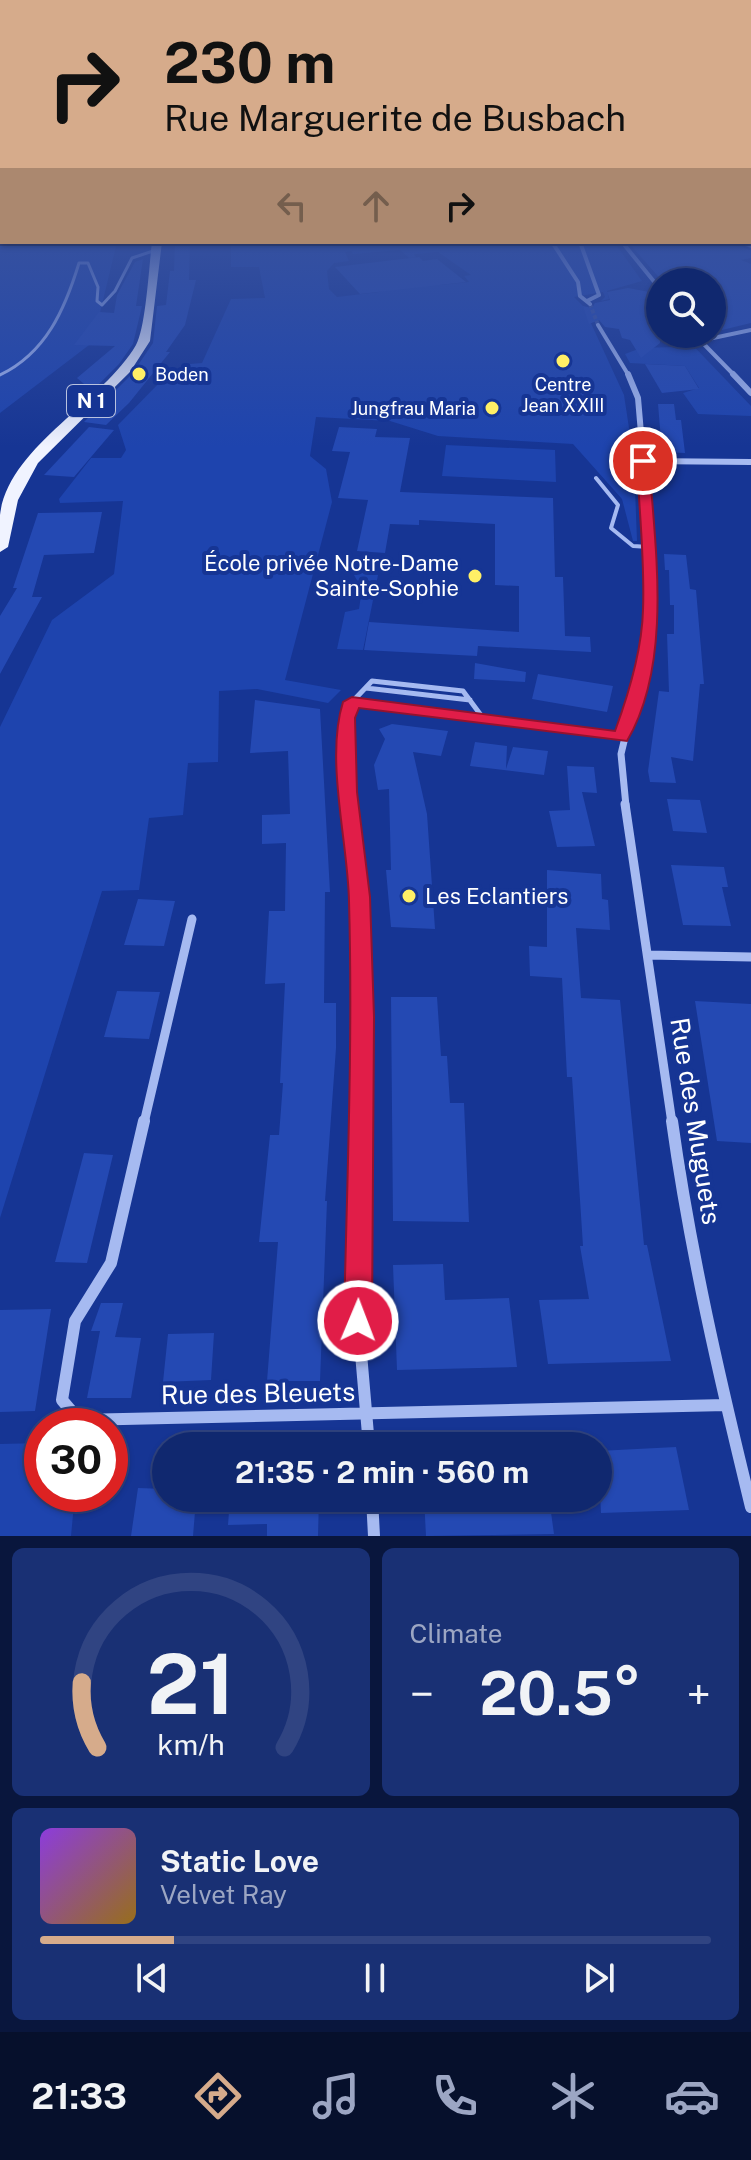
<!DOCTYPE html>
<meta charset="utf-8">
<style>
:root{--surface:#10286f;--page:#193074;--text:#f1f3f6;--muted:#9ca6c3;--line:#304482;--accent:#d6ab8b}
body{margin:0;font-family:"Public Sans",sans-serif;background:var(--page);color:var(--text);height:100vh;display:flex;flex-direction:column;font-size:30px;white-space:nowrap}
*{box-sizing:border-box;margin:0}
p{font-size:26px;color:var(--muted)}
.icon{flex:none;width:44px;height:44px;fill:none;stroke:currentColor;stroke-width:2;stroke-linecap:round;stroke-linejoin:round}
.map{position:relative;height:1536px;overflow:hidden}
.panel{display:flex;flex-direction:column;gap:12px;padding:12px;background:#09163d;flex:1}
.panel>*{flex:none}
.banner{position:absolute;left:0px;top:0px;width:752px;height:244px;box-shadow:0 2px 6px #0004,0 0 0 2px var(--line);background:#d6ab8b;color:#111;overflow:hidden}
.fabs{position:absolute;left:646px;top:268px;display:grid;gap:16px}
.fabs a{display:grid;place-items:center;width:80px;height:80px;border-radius:50%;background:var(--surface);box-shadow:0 2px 6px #0004,0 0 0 2px var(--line);font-size:40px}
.speed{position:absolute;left:24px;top:1408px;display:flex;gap:16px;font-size:40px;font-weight:700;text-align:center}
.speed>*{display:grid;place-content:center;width:104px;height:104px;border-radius:50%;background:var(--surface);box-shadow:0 2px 6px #0004,0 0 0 2px var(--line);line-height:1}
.speed .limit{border:12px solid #d22;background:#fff;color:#111}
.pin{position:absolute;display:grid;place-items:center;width:68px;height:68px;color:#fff;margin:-34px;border:4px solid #fff;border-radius:50%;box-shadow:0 2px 8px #0007}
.me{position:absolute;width:88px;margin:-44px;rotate:1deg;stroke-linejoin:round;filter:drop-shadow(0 0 6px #0008)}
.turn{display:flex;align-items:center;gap:28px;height:168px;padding:0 32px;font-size:36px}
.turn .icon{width:104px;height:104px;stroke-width:2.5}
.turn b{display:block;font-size:56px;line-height:68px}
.lanes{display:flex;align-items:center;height:76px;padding:0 32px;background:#0003;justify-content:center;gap:40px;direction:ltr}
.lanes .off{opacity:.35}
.big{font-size:60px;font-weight:700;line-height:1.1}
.panel .tile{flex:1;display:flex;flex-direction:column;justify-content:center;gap:12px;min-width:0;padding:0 28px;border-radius:12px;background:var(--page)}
.panel .dial{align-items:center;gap:0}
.dial svg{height:208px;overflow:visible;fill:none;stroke:var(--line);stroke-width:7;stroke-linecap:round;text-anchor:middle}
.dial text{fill:var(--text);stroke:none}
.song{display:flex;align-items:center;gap:24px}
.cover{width:96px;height:96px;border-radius:12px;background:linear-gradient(135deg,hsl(270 70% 55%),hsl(40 70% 35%))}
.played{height:8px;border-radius:4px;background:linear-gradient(90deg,var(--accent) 20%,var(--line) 20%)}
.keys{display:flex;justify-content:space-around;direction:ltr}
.heat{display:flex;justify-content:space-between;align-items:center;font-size:44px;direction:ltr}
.panel .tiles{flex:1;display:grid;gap:12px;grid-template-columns:1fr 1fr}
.tile:last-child{grid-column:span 2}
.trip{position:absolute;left:152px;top:1432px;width:460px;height:80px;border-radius:40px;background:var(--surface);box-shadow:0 2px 6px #0004,0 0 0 2px var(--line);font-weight:700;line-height:80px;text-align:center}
.dock{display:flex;height:128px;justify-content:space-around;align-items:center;background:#06102c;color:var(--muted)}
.dock .icon{width:56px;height:56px}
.dock .current{color:var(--accent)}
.dock b{font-size:36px;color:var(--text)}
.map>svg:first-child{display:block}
</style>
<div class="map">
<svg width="751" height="1536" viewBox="0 0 751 1536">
<rect width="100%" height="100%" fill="#163594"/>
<path fill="#1e44ae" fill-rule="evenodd" d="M0 232 2 242H117L93 342 0 413Z
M231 242H614L642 281 607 291 609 299 601 301 605 297 603 292 574 297 583 306 624 395 634 461 637 541H633L622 499 573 444 438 436 390 421 316 417 310 456 326 469 332 502 285 680 341 690 328 703 257 689 219 691 218 762 188 763 183 815 149 818 139 890 102 891 0 1218V727L52 620 114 574 123 501 60 503 59 499 91 458H121L126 450 118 425 164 378 177 379 190 364 202 363 231 299 265 298 259 267H231ZM400 250 409 258 416 257 414 254 438 252 471 275 464 276 469 282 440 285 431 277 379 292 337 297 329 289 327 271 334 263 349 261 345 252 351 251 353 254Z
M669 335H683L751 406V416L698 414 683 393 699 388 685 366 630 363 625 354 641 348 674 347Z
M446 445 555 450 556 482 442 476Z
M362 569 378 575 363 650 337 649 345 612 359 609 362 589 354 575Z
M42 1443V1494H75L71 1536H0V1444Z"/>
<path fill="#2449b3" d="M175 242H190L189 280H196L185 325 166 352H170L129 403 106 425 84 422 132 374 153 343 157 306 166 305 170 271H174Z
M628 242H733L751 251V258L741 260 751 264V323L722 330 712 321V282H663Z
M419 257 423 261 437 259 466 282 360 294 335 267Z
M143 259 136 306H142L133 344 119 364 84 399 90 389 77 378 115 346 74 345 99 312 114 313 117 295 135 262Z
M628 288 660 294V343L641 358 630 340 622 338 619 329 605 327 599 320 589 324 583 306 592 308 595 303 610 300 607 292Z
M645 364 685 366 699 389 662 393Z
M658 404H674L676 420H681L685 453 662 452Z
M89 427 114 430 74 477 44 475Z
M339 427 377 429 375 437 410 438 400 492 553 498 555 577H563L565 636 590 637 591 652 478 646 477 656 364 650 369 622 519 632V586L495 585V524L419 520V525L390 524 385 553 357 551 368 500 338 498 350 452 332 451Z
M102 512 94 553 44 555 32 597H42L0 674V616L17 588H13L38 513Z
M664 554 686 555 690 589 696 590 704 684H700L693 761 671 757 676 783 650 782 648 771 659 691 669 692 667 634H674V605H670L669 570H665Z
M475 663 526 672 525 682 474 679Z
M538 674 613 686 607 712 532 699Z
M255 700 320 709 330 892H325L324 1003H336V1048L325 1201H327L320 1381H267L278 1242H259L270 1135H279L283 1083H280L285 983 265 984 269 911H285L286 843 262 844V815L290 814 288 751 250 753Z
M392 724 448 731 441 756 413 752 427 814 435 929 391 927 386 870H391L389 789 378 790 374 765 385 739 379 729Z
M475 742 507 746 506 769 513 747 548 751 544 775 470 766Z
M567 766 594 767 597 793 582 792 595 846 557 847 549 811 570 810Z
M667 799 700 800 707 833 673 831Z
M671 865 724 867 728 887H722L731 926 683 925Z
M547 870 601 874 602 899 608 900 610 930 576 928 581 998 620 1000 644 1245H647L671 1361 548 1364 539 1300 589 1299 580 1246H583L572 1077H567L562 978 530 976 529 946 547 947Z
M138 899 175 901 164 946 124 945Z
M117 991 160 992 149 1039 104 1037Z
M391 997H437L441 1056H447L450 1103H464L469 1222 393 1221Z
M695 1001 751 1004V1143L717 1141Z
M84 1153 113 1155 87 1263 55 1262Z
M443 1264 445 1300 509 1298 517 1367 397 1370 393 1265Z
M101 1303H123L115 1337 141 1338 131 1398H87L100 1331H91Z
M51 1309 35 1411 0 1412V1310Z
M214 1333 211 1380 163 1382 168 1334Z
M676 1447 689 1510 601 1513 598 1451Z
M138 1488 166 1489V1498H188L186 1512H195L193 1536H131Z
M230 1498H319L318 1536H267V1524L228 1525Z
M424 1498H549L554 1534 426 1536Z"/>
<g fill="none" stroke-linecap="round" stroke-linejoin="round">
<path stroke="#3953a4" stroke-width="4" stroke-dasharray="4 2" stroke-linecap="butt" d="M590 304 598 325"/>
<path stroke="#a6baf1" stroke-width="3" d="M0 375C46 353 65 309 79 263H88L98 287 97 301 102 305 115 291 132 258 156 250"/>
<path stroke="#a6baf1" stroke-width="4" d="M596 478 618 505 611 528 633 546 649 547"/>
<path stroke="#a6baf1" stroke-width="5" d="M366 688 470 700
M352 702 372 681 463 691 483 718"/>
<path stroke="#a6baf1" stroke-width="4" d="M552 242 578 282 580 296 590 304
M580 242 599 295 587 301
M622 242 660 289
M741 242 751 246
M598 325 629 376
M694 334 735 376
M699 341 751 330"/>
<path stroke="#a6baf1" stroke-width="6" d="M628 374 638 398 652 562
M733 374 751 393
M643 461 751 462"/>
<path stroke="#a6baf1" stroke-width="7" d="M349 806 345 748 352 702 621 737
M626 806 621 754 647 646 652 560"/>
<path stroke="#a6baf1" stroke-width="9" d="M349 804 360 901 359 1123
M625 804 672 1123
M648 955 751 957
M144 1123 192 919"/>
<path stroke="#a6baf1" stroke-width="12" d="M144 1121 111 1263 75 1321 62 1400 79 1420 726 1405
M360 1121 358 1319 369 1446
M672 1121C690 1251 720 1380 751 1507
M372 1498 374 1536"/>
<path fill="#f0f3ff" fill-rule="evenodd" d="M152 242H162L150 341 130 372 38 463 18 500 8 547 0 552C0 540 0 527 0 515 8 447 103 402 136 345 146 327 149 265 152 242Z"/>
</g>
<linearGradient id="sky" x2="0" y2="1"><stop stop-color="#0c1d51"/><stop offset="0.52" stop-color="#36519f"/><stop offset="1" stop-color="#36519f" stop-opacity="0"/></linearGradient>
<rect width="751" height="447" fill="url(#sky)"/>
<path fill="#e11d48" stroke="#92132f" stroke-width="2" d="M643 457 649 461C655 547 673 663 627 741L359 708 355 718 357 792 370 897 374 1017 372 1321 368 1331 358 1335 348 1331 344 1321C347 1181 353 1041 349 901 348 842 325 759 343 702L352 697 615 731C629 693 642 651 643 610 645 561 639 510 637 461Z"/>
<g fill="#ffef66" stroke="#163594" stroke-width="3">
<circle cx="563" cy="361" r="8"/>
<circle cx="139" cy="374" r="8"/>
<circle cx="492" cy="408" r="8"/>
<circle cx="475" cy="576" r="8"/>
<circle cx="409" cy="896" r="8"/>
</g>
<g text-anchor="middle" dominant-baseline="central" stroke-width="8" stroke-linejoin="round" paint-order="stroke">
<g font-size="18" fill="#fff" stroke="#163594" text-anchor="start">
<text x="155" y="374">Boden</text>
<text x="563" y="384" text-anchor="middle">Centre<tspan x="563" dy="21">Jean XXIII</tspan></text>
<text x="476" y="408" text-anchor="end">Jungfrau Maria</text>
</g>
<rect fill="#163594" stroke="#b9c2df" stroke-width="2" x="67" y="385" width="48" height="32" rx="6"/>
<g font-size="20" font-weight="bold" fill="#fff">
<text x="91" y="401">N 1</text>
</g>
<g font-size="22" fill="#fff" stroke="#163594" text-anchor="end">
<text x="459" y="563">École privée Notre-Dame<tspan x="459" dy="25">Sainte-Sophie</tspan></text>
<text x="425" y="896" text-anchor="start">Les Eclantiers</text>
</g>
<g font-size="26" fill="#fff" stroke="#163594">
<text transform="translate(696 1121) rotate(81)">Rue des Muguets</text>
<text transform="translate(258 1393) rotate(-1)">Rue des Bleuets</text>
</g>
</g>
</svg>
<div class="fabs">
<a><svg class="icon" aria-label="search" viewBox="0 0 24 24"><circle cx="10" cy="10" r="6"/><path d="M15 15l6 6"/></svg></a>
</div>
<div class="speed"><div class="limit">30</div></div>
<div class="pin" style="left:643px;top:461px;background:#d93025"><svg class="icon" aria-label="arrive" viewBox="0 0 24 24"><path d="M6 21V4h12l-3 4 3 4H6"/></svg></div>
<svg class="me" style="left:358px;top:1321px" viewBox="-20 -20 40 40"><circle r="17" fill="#e11d48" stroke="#fff" stroke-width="3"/><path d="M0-11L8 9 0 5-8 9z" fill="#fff"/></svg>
<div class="trip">21:35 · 2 min · 560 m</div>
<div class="banner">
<div class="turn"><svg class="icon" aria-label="right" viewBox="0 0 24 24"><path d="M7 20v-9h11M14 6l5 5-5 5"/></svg><div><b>230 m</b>Rue Marguerite de Busbach</div></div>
<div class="lanes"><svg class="icon off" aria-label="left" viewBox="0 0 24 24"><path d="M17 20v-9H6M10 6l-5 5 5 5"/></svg><svg class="icon off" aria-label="ahead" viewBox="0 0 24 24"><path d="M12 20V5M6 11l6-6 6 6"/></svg><svg class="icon" aria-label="right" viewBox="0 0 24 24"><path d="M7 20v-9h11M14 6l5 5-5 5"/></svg></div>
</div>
</div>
<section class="panel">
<div class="tiles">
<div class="tile dial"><svg viewBox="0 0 100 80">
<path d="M14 69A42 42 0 1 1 86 69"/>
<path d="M14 69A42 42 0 0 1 8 44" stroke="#d6ab8b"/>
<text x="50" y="56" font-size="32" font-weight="700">21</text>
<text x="50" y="72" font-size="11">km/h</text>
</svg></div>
<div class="tile"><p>Climate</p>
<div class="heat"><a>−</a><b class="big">20.5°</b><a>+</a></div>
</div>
<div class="tile">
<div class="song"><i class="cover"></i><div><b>Static Love</b><p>Velvet Ray</p></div></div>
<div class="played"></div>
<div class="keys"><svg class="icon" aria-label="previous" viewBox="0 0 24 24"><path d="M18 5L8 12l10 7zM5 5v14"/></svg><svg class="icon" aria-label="pause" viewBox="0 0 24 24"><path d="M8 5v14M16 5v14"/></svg><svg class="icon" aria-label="next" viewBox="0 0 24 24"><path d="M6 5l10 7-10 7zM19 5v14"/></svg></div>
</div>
</div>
</section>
<nav class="dock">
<b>21:33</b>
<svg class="icon current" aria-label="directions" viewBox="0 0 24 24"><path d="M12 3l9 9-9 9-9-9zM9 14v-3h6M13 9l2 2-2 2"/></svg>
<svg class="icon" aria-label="music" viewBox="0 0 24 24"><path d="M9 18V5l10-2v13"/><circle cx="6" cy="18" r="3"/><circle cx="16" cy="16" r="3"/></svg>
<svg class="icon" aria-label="phone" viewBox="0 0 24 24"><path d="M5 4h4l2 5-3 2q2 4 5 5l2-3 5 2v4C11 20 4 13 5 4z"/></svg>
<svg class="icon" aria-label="climate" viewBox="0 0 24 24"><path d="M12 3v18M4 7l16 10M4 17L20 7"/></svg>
<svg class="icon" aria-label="car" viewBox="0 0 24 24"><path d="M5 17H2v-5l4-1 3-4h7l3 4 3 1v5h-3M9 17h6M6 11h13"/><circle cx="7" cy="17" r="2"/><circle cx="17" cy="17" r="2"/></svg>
</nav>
